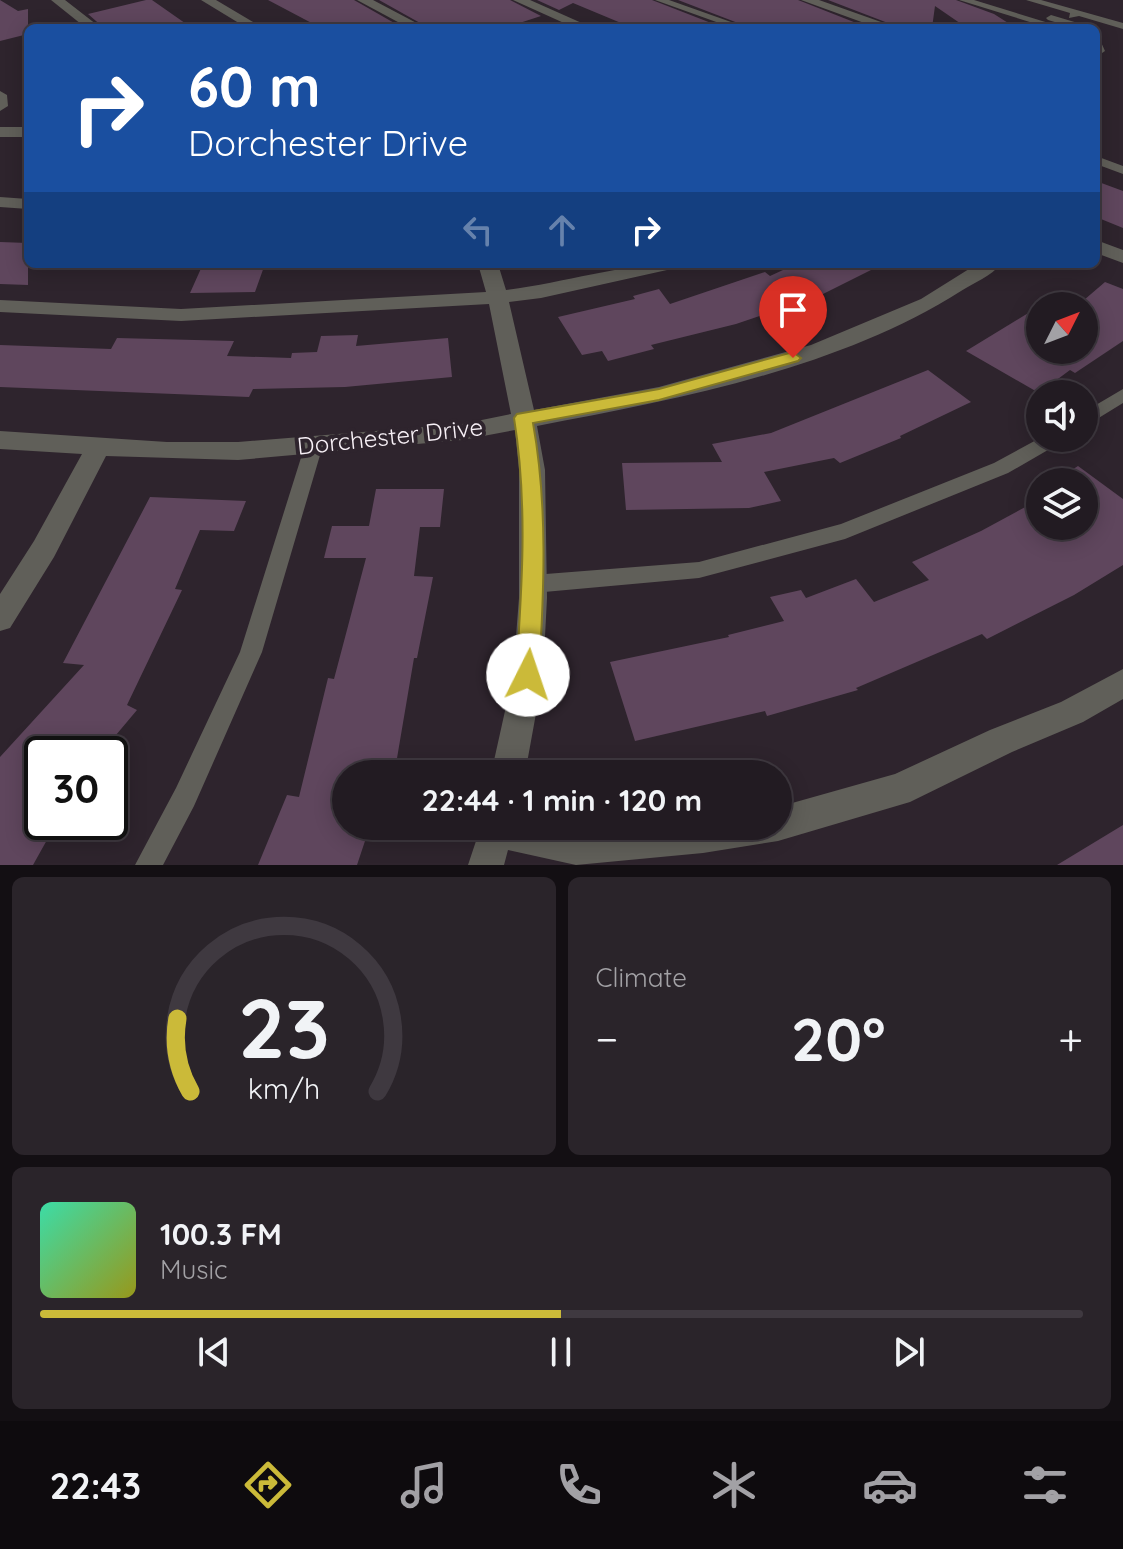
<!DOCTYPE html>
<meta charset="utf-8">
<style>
:root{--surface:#221b22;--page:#2a242a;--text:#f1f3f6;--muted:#a2a1a5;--line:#3f3940;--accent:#cbba39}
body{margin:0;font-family:Quicksand,sans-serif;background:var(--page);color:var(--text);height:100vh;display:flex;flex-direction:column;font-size:30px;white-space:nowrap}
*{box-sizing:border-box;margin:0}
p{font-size:26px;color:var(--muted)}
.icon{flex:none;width:44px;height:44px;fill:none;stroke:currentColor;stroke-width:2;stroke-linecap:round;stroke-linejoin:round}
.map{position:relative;height:865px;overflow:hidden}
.side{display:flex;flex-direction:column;gap:12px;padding:12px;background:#130f13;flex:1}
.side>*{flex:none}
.guide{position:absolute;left:24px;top:24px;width:1076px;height:244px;border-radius:12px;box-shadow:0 4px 20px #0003,0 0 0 2px var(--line);background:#1a4fa0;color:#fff;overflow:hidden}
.needle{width:52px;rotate:48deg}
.tools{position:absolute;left:1026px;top:292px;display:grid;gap:16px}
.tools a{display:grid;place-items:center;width:72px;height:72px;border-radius:50%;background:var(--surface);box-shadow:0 4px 20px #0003,0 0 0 2px var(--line);font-size:40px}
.speed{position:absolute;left:24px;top:736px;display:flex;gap:16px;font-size:40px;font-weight:700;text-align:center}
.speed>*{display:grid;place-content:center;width:104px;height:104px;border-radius:50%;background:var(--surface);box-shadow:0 4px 20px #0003,0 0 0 2px var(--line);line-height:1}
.speed .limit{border:4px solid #111;border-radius:12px;background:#fff;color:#111}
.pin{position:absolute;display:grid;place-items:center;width:68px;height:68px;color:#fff;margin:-82px -34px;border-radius:50% 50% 50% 0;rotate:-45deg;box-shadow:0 0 8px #0007}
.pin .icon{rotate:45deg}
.me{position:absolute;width:88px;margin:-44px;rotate:4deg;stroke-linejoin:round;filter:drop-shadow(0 0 6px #0008)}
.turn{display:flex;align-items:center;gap:28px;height:168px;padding:0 32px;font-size:36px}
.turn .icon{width:104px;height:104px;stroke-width:2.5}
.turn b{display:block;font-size:56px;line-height:68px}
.lanes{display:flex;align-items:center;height:76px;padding:0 32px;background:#0003;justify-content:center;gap:40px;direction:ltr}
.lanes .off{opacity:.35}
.big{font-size:60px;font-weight:700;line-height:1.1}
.side .tile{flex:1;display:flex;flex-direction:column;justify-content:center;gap:12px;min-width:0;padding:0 28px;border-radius:12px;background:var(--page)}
.side .dial{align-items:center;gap:0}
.dial svg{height:208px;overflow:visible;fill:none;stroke:var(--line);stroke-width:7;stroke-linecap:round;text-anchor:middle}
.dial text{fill:var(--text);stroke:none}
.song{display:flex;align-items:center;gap:24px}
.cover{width:96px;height:96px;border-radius:12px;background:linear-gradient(135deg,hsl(160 70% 55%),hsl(60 70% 35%))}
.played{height:8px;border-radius:4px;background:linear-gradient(90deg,var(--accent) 50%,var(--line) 50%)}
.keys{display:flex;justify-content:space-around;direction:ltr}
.heat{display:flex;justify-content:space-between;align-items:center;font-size:44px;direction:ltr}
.side .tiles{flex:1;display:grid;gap:12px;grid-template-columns:1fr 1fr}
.tile:last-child{grid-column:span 2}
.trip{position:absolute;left:332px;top:760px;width:460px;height:80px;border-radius:40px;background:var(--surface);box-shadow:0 4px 20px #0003,0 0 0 2px var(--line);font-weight:700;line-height:80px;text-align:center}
.tabs{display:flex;height:128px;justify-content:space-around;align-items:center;background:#0e0b0e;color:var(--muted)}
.tabs .icon{width:56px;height:56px}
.tabs .active{color:var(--accent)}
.tabs b{font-size:36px;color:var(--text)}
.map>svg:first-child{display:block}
</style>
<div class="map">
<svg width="1123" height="865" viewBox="0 0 1123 865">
<rect width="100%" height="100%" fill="#2e242d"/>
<path fill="#5f465d" d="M0 0 18 11 28 9V34L0 41Z
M146 0H152L192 28H104L88 14Z
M268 0H354L403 28H321Z
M379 0H510L541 16 504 28H429Z
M537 0H652L724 28H633L573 3 559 10Z
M678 0H798L869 28H751Z
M828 0H956L994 14 1016 28H967L935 6 932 28H901Z
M1096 181 1123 191V228L1096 217Z
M0 242 28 243V285L0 284Z
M203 264H265L255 292 190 293Z
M796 264H883L821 295 736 324 651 345 654 349 608 361 602 351 582 355 558 317 635 299 633 296 659 289 670 304 765 272 770 276Z
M1105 282 1123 289V341L1075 373 1070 370 1039 393 966 351 1030 312 1040 317V350H1084V306H1077Z
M358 335 356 346 448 338 452 377 345 387 253 389 249 397 0 387V345L111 349 117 338 234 341 227 356 291 358 292 353 317 352 321 336Z
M928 370 971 402 900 436 901 438 840 463 834 458 764 472 781 501 749 508 626 510 622 463 722 462 712 444 771 433Z
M1078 466 1123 499V565L1074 595 987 639 982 634 856 688 858 690 767 716 765 711 635 741 610 662 729 637 728 635 784 621 770 597 801 590 806 598 856 579 874 602 929 580 912 562 981 531 1040 499V526H1084V482L1056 480Z
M376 489H444L440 527H420L414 576 433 577 417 658H414L395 770 346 768V826H370L357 865H258L287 795 299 797 328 678 334 679 366 558H324L332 526H369Z
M150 497 246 501 234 531 200 530 175 589 182 590 127 705 137 710 100 754H42V822H57L33 865H0V757L84 665 63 663Z
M1123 825V865H1057Z"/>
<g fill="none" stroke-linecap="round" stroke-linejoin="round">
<path fill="#605f59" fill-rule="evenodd" d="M655 0H669L748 28H733Z
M959 0H974L1065 28H1049Z
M1026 0H1041L1123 23V29L1079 16 1069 18 1070 13Z
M1051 15 1088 26 1090 28H1075L1048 20 1046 18Z
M1096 39 1100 40 1105 51 1096 57Z
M1096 156 1123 166V174L1096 164Z
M1123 389V403L1084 427V412Z
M314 438 323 445 262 652 194 806 163 865H135L176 788 240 652 305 445Z
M1040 438H1063L1060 443 1008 473 845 539 699 578 533 593 526 590 522 584 526 578 533 575 699 562 841 524 994 463Z"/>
<path fill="#605f59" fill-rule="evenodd" d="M51 0H65L101 28H86Z
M201 0H216L263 28H247Z
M357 0H373L426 28H409Z
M513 0H530L593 28H575Z
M801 0H819L898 28H878Z
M0 91 7 95 8 106 0 111Z
M0 127H28V137H0Z
M0 197 28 199V209L0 207Z
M1096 240 1123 250V263L1096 253Z
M478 264H498L506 290C564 283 619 264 677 264L667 270 541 298 509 302 534 410 659 387 811 345 921 299 977 264H1001C991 276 974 283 961 291 838 369 679 399 537 426L545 470 547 598 543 675 525 774H491L513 675 519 598V470L515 430 462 440 238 460 106 456 54 557 10 628 0 631V594L34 541 82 454 0 449V431L167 442H238L462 424 511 414 489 304 181 321 0 312V300L181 309 486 292Z
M1123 669V699L1083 722 1012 752 910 802 778 841 703 853 576 865 508 850 504 865H468L481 826H551L569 830 619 826H778V807L895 774 990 730 1061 702Z"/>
</g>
<path fill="#cbba39" stroke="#847925" stroke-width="2" d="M793 352 801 358 798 361 659 400 533 423C548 506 544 591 539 675L536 682 528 685 520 682 516 675C522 589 528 503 514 418L517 414 659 389Z"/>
<g text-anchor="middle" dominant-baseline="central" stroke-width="8" stroke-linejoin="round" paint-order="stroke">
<g font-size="24" fill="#f7f0f6" stroke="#2e242d">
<text transform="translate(390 436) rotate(-6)">Dorchester Drive</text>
</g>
</g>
</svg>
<div class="tools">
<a><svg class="needle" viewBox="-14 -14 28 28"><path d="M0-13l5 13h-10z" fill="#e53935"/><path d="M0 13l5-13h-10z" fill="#a2a1a5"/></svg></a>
<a><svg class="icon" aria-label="sound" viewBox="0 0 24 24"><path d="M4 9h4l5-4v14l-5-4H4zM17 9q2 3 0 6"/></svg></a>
<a><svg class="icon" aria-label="layers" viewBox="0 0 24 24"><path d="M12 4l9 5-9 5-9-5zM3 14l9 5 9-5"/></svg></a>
</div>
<div class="speed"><div class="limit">30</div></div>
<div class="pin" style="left:793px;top:358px;background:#d93025"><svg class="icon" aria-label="arrive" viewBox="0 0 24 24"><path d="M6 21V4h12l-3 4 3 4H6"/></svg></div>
<svg class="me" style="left:528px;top:675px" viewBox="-20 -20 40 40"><circle r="19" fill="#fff"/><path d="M0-13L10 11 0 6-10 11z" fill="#cbba39"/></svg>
<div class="trip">22:44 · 1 min · 120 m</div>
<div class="guide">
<div class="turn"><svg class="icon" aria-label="right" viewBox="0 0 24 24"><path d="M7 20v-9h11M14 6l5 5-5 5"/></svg><div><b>60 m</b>Dorchester Drive</div></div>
<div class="lanes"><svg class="icon off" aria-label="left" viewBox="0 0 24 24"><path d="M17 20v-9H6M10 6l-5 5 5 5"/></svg><svg class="icon off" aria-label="ahead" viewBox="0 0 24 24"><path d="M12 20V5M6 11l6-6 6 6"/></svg><svg class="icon" aria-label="right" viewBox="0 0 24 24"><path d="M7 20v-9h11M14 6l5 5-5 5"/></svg></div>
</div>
</div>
<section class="side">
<div class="tiles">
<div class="tile dial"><svg viewBox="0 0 100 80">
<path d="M14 69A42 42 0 1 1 86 69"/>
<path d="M14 69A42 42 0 0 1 9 41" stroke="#cbba39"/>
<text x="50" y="56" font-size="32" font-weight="700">23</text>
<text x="50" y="72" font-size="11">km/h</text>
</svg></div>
<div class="tile"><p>Climate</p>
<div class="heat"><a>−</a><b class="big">20°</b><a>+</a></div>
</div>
<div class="tile">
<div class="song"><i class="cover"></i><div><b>100.3 FM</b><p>Music</p></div></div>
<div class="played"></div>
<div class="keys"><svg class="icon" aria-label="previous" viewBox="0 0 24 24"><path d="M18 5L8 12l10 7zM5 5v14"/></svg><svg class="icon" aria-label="pause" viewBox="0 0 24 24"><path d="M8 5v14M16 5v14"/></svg><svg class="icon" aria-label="next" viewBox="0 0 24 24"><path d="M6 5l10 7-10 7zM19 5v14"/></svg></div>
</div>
</div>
</section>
<nav class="tabs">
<b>22:43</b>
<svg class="icon active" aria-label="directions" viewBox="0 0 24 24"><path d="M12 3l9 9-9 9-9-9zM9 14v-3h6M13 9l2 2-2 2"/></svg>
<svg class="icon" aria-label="music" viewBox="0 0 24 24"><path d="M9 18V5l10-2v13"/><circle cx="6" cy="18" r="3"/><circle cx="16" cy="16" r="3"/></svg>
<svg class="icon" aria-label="phone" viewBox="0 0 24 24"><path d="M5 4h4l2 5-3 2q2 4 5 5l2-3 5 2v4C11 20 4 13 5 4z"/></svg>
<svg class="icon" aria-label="climate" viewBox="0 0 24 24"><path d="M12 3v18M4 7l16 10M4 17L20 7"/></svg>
<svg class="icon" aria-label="car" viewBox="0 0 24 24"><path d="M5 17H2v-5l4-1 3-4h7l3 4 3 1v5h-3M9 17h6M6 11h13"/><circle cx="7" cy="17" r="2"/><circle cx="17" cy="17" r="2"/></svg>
<svg class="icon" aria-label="filters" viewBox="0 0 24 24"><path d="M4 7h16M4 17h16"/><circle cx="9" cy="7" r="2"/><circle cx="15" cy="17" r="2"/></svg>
</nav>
